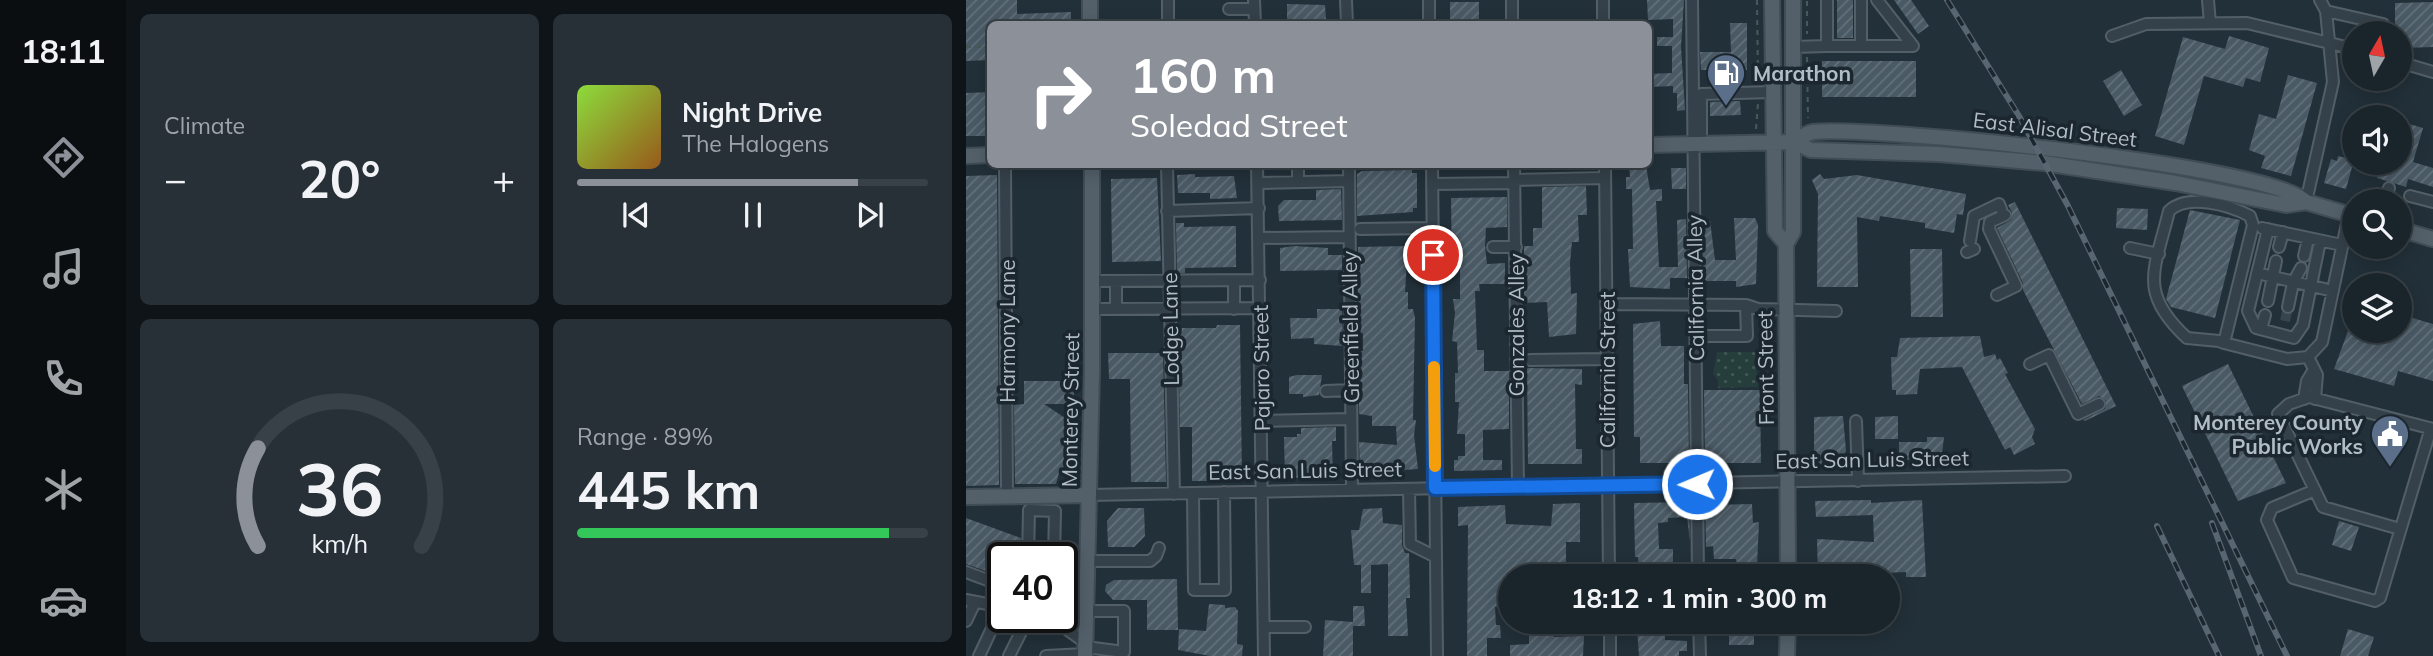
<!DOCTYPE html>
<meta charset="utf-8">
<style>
:root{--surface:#1a242b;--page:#273037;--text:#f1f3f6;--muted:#9fa4a9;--line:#384147;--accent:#8c9099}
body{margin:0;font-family:Mulish,sans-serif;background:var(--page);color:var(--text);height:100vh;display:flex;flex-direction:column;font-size:26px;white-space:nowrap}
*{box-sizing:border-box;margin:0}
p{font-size:23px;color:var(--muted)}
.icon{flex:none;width:38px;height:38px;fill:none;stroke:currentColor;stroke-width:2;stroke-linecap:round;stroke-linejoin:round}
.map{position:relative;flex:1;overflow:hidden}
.details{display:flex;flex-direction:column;gap:14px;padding:14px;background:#0e1418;width:840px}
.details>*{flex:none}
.hud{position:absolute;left:21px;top:21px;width:665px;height:147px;border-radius:10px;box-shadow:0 4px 18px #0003,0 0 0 2px var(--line);background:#8c9099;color:#fff;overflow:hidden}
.needle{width:46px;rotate:9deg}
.controls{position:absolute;left:1376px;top:21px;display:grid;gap:14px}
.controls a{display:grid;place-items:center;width:70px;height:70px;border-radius:50%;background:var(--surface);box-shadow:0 4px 18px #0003,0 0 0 2px var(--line);font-size:35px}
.speed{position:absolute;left:21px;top:542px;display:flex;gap:14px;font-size:35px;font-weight:700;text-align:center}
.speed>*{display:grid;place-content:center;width:91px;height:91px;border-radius:50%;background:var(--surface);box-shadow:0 4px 18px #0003,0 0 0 2px var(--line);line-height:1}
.speed .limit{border:4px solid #111;border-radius:10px;background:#fff;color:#111}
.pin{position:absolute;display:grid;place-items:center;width:60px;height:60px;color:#fff;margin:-30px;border:4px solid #fff;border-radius:50%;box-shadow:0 2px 7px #0007}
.me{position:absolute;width:77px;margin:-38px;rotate:269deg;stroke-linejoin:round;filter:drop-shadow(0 0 5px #0008)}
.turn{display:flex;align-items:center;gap:24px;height:147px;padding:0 28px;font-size:32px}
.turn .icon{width:91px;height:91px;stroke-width:2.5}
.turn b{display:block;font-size:49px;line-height:60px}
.big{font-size:52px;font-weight:700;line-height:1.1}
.details .widget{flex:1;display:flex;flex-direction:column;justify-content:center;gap:10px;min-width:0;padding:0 24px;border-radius:10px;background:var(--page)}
.details .dial{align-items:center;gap:0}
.dial svg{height:182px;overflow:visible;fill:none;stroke:var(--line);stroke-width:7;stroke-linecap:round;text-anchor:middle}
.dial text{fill:var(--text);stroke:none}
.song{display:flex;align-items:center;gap:21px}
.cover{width:84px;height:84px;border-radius:10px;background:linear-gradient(135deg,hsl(90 70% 55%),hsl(30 70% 35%))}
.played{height:7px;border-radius:4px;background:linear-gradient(90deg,var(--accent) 80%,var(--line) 80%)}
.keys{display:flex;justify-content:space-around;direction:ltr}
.heat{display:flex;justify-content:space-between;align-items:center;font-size:38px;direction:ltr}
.charge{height:10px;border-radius:5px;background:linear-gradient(90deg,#34c759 89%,var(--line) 0)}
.details .tiles{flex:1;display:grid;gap:14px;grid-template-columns:repeat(2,1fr)}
.trip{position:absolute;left:532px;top:564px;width:402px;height:70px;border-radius:35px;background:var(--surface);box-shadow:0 4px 18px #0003,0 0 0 2px var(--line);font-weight:700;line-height:70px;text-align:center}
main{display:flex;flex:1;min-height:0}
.tab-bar{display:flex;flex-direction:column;width:126px;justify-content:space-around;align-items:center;background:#0a0e11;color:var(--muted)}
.tab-bar .icon{width:49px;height:49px}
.tab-bar .on{color:var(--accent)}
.tab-bar b{font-size:32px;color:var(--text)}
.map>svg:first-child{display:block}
</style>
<main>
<nav class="tab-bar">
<b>18:11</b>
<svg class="icon on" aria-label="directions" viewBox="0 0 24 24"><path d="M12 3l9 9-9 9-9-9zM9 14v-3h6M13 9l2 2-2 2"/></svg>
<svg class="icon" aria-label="music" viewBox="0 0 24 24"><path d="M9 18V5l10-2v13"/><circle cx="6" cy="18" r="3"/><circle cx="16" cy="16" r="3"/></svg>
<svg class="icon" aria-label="phone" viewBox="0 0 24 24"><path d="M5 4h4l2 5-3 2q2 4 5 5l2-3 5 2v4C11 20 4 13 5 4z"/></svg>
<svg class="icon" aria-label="climate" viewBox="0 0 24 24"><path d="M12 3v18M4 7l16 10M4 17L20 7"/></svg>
<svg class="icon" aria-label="car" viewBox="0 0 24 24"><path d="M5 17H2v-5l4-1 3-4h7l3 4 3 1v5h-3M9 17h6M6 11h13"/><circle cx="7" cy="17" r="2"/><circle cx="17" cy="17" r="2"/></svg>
</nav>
<section class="details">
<div class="tiles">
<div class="widget"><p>Climate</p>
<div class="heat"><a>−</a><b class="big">20°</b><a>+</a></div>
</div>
<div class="widget">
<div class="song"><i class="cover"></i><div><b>Night Drive</b><p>The Halogens</p></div></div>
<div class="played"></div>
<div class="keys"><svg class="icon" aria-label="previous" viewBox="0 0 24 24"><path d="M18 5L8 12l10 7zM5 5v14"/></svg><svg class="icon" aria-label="pause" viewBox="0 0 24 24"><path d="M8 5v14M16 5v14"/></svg><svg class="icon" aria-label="next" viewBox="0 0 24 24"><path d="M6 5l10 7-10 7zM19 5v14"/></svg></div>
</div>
<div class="widget dial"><svg viewBox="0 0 100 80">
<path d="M14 69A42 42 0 1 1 86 69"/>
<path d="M14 69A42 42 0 0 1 14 26" stroke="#8c9099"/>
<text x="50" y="56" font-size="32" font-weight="700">36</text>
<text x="50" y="72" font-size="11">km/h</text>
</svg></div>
<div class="widget"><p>Range · 89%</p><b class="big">445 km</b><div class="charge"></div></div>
</div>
</section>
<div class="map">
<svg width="1467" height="656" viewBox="0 0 1467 656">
<defs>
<pattern id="park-dots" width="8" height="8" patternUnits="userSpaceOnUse" patternTransform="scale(1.75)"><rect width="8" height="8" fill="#263e3b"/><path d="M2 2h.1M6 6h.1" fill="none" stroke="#435856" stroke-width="1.8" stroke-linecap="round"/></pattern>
<pattern id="building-hatch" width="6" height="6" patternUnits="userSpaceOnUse" patternTransform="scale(1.75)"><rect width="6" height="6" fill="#4a5a65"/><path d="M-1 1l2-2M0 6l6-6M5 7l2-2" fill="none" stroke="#62707a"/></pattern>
</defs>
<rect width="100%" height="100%" fill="#223039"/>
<path fill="url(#park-dots)" d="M751 352H789L792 387 752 388V380L747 374Z"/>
<path fill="url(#building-hatch)" d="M0 0H51V14L105 12V24H24V60L0 61Z
M681 0H718L715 47 719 110 711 111V93H707V86L682 87V74L706 73V46H691V37H707V19L682 20Z
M871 0H887V38H871Z
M928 0H945L963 26 952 34Z
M484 2H513V19H484Z
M1467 2V47L1437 48 1433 45V33H1429V3Z
M321 4 359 5 360 20 321 22Z
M764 23H781V70H772V85L746 86V70H735L734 52H765Z
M1263 36 1303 48 1294 82 1280 78 1277 87 1238 76 1218 145 1189 136 1217 37 1259 49Z
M856 61H950V97H856Z
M1155 70 1176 105 1158 116 1137 81Z
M1322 75 1351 83 1325 176 1295 168 1299 156 1283 150 1293 114 1310 119Z
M24 92V136H0V93Z
M774 101 775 115 744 116V102Z
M1433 121 1457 128 1447 162 1467 168V187L1442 179 1440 187 1411 178 1415 163H1433Z
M1372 156 1388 160 1380 189 1358 183 1365 159 1371 161Z
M680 165 684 190 696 189V201H690L693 267H712L711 220 720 219 721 278H704V289L664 287 662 249H667L666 189H660V177H664L663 166Z
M705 168H720V189H706Z
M446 170V173H451V208H447V212L391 216V174L396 171Z
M229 174V177L268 176 271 198 244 199V193H212L211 175Z
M854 174 858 179 891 175 1000 194 997 215 991 214 988 233 959 228V223L914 216 913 221 891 217 892 287H851L852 194 846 180Z
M31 175 33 485 0 486V176Z
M191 178 195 261 146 262 145 179Z
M620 186 621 215H612L613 242H606L604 263 605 294 611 293 610 334 583 337 581 302 558 303V246H567V228H576V187Z
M375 189 376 220 313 221 312 206 318 200H350V190Z
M541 197V227L520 228 519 246 521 264 539 263V284H513L514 291H509L511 350H518V371H543V429L517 430V460H536V470L488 471V460H492V456H499V434H491L493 402H489V373H492L491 342 486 341 489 313 487 299H494V268H486L485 198Z
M1049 202 1150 406 1119 421 1117 420 1139 409 1140 401 1133 396 1116 404 1057 290V283L1031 228 1045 220 1046 212 1042 205Z
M1151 208 1182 209 1181 230 1150 228Z
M1224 210 1274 220 1249 318 1205 307 1200 299Z
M768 218H789L792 225 790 284 770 287V281H737L736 221H744L749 260H770Z
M210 223H218V227L270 226V267L219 268V273H211Z
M328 246 362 248V255H376V270L314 271V248Z
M442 246 439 292H442V309H447L449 318 447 420H450L448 435 452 469 394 473 393 442 431 445 430 426H406V416L393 414V351H397V333L392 334V247Z
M944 249H976L977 317H945Z
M351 309H376L377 346 348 344V338L325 339 324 318H351Z
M1433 314 1467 324V381L1432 371 1428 386 1368 369 1382 331H1433Z
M694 321 695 346H718V384H722L723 463H674V437H668L667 324Z
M251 325H274L276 481H226V427H214L212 328H250Z
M1014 336 1018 357 1029 354 1031 360 1034 358 1042 373 1039 374 1069 429 1066 437 1069 444 1048 455 1044 447 1039 450 996 367 954 369 951 394 930 395V390H926L925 357H931L934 338Z
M142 353H197L200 482H165L164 379H143Z
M1262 364 1320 483 1272 501 1216 386Z
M561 368 616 369V385L609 384 610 449H616V464H562Z
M331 375H356L353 395 337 397V394H323V377Z
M58 381H108V404H78L102 420V472L93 473 90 484H49L48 405 58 404Z
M738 390H794L795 463H739Z
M877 416 880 451 877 457H874V467H858L850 460 848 451V417Z
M932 416V439H909V417Z
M370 427V441H366L367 477 319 478 318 437H331V434H335V428Z
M961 437H978L975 462 933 459V442H961Z
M739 496H747V505L786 504 787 523 793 522 791 566H771L770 559H748L747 546 740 547Z
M905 500V503L956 500 960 577H940V572L852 576 851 539 908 542 907 515 850 517 849 501Z
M723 502 724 541 721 517 702 518V522L692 523 693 549H707V562H723V576H673L672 557H669L668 503Z
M614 503V542H600V568H571V576H544V606L529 607 530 625H534L535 638H521V656H501L502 525 492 526V507L539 505 540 524 585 526 587 504Z
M152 508H178L179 536 168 547H142L141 521Z
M416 508 417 523 436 525V545L439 553H443L444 598H440L442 636H422V564L405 565V593H395V565H388L385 530H393L397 509Z
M0 518 55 538 53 558H37V577L0 564Z
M1373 521 1393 527 1385 551 1366 545Z
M211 579 212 630H181V600H147L139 591 140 585 148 580Z
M243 604 259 605V608L269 607 272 611 271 644 277 645 276 656H244L212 650 213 629 240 631Z
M387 606H398L399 626H387V656H357L359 620 387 622Z
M563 621H588V637L618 636 617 656H544V645L563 644Z
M775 621H788V645H763V629L775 628Z
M671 628 699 629V640L721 641V651H713V656H673Z
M1382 629 1408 637 1402 656H1374Z"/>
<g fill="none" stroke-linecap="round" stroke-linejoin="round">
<path stroke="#37454e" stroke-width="10" stroke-dasharray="10 5" stroke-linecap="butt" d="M1319 321 1322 307"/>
<g stroke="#535f67" stroke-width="14">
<path id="minor" d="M202 0V24
M288 0 289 24
M380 0 381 24
M546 0V24
M637 0V24
M726 0 732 576
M861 0V46H895V0
M1242 0 1244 23
M263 9H288
M1360 11 1417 24 1418 33
M463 24V0
M1146 36 1180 24 1281 23 1388 49
M895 46H947L911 0
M827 47 861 46
M1433 62 1467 72
M735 143V94L807 92
M39 164 41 497
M201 164 208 494
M291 164 298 656
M332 164V182
M383 164 386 489
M466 164 471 656
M548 164 552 487
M639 164 643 576
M548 180 639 178
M292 183 383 181
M466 184 548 183
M1444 196 1467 202
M1419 201 1423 188
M1340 202 1367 82 1360 11 1354 0
M201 211 293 208
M1296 228 1376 245
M394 229 467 228
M1302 229 1282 311 1290 328 1328 338 1337 325 1354 241
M293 238 383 237
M1004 241 1008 216 1033 204 1035 209
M527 247H550
M1313 247 1317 232
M1164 248 1193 254
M1001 252 1008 249
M1338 256 1342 239
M1291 273 1367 291
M126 281 294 280
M268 281V309
M1031 295 1050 286 1023 229 1024 222 1039 215
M1302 301 1310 261
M641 304 780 305 792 309 870 311
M1322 307 1327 283 1335 268
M126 309 294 308
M150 309V281
M1295 329 1299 315
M730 336H781L780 305
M1258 343 1287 225 1284 216C1263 205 1221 193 1203 211 1189 269 1171 292 1221 338L1253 341 1258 343 1321 359 1342 357 1356 342 1383 214
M1342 357 1351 375 1349 399
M564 360 641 359
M1064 364 1083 355 1112 414 1133 404
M360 391 385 390
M1338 399 1341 381 1347 371
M296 421 385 419
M890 421 892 481
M443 489 444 544 470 557
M1349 490 1306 508 1301 520 1327 578 1409 601 1414 598 1464 431
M227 493 228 590H259L258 492
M123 495 1099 476
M1434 529 1357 507 1312 414 1323 404 1343 397 1467 429
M62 558 63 510 89 511 88 558
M123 561H184L190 556 193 548
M0 572 37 586
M0 600 37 607
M85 618 120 643
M0 621 9 602
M644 621V656
M733 621 734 656
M298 627H339
M120 647 158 652V611H121
M13 656 36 607
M43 656 62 618
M80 656 119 654"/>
</g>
<g stroke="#414d56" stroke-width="18">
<path id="major" d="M806 0 809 231 820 244
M124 24V0
M828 142C834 138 840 133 847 132 909 126 1308 166 1340 202
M682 145 828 142 845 150 973 154 1078 163 1210 183 1320 205 1340 202 1388 216
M0 156 24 155
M1433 229 1467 239
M0 497 123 495
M822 576 820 244 827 232V0
M119 656 126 371V164
M821 656 822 621"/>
</g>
<path stroke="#455b5a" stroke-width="2" stroke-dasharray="5 5" stroke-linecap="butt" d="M791 0 792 80
M841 1V34
M0 47H24
M841 57 842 118
M790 129 792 103"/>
<use href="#minor" stroke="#35414a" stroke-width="10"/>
<use href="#major" stroke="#53606a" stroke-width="14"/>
<g stroke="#576671" stroke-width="6">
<path id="rail" d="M981 0 1053 116 1101 204 1321 656
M1246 523 1295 656
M1191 526 1253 656"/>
</g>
<use href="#rail" stroke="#1b262e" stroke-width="3.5" stroke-dasharray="10" stroke-linecap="butt"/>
</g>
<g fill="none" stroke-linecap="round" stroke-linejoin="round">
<g stroke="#114b97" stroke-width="18">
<path id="route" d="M467 255 469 488 731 484"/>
</g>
<use href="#route" stroke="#1a73e8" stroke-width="12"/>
<path stroke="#f59e0b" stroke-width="12" d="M468 367 469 466"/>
</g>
<defs>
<g id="fuel-pin" transform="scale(2.0125)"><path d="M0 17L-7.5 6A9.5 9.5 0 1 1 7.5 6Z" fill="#5c6f8a" stroke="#1b262e"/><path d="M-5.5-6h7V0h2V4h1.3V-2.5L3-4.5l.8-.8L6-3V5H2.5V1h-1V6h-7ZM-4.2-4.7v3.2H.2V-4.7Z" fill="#fff"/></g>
<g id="civic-pin" transform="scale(2.0125)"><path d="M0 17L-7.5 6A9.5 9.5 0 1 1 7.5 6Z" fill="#5c6f8a" stroke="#1b262e"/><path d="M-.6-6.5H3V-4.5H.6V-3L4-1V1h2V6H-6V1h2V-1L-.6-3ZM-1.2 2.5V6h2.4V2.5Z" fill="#fff"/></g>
</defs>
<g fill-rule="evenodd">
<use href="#fuel-pin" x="760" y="73"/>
<use href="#civic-pin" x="1424" y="434"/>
</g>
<g text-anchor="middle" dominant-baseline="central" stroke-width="7" stroke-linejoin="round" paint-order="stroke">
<g font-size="21" font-weight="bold" fill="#b0bcc6" stroke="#1b262e" text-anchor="start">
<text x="787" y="73">Marathon</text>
<text x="1397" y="422" text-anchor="end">Monterey County<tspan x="1397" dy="24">Public Works</tspan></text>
</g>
<g font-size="21" fill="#b0bcc6" stroke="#1b262e">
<text transform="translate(1089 129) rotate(7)">East Alisal Street</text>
<text transform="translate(729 288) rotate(-91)">California Alley</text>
<text transform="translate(550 325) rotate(-90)">Gonzales Alley</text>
<text transform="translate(384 327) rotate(-91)">Greenfield Alley</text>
<text transform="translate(204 329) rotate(-91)">Lodge Lane</text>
<text transform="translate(41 331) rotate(-90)">Harmony Lane</text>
<text transform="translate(295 368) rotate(-91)">Pajaro Street</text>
<text transform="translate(799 368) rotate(-91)">Front Street</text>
<text transform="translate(641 370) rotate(-90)">California Street</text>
<text transform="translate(104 410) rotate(-89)">Monterey Street</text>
<text transform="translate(906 459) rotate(-1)">East San Luis Street</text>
<text transform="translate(339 470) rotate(-1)">East San Luis Street</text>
</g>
</g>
</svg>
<div class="controls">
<a><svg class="needle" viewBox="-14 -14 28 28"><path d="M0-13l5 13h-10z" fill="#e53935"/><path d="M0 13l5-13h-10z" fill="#9fa4a9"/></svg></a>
<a><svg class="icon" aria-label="sound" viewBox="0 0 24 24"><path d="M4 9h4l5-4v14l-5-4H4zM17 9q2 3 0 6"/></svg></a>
<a><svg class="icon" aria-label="search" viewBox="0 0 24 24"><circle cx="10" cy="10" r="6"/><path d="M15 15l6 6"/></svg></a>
<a><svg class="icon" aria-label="layers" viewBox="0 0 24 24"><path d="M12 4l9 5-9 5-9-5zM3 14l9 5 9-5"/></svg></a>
</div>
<div class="speed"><div class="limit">40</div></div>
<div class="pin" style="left:467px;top:255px;background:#d93025"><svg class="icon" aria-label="arrive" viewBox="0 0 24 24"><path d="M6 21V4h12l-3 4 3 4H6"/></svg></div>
<svg class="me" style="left:731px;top:484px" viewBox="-20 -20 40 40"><circle r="17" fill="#1a73e8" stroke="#fff" stroke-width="3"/><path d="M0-11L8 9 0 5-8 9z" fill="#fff"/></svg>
<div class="trip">18:12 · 1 min · 300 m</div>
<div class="hud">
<div class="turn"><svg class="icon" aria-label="right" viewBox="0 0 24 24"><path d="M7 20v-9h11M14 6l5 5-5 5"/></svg><div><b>160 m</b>Soledad Street</div></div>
</div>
</div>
</main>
